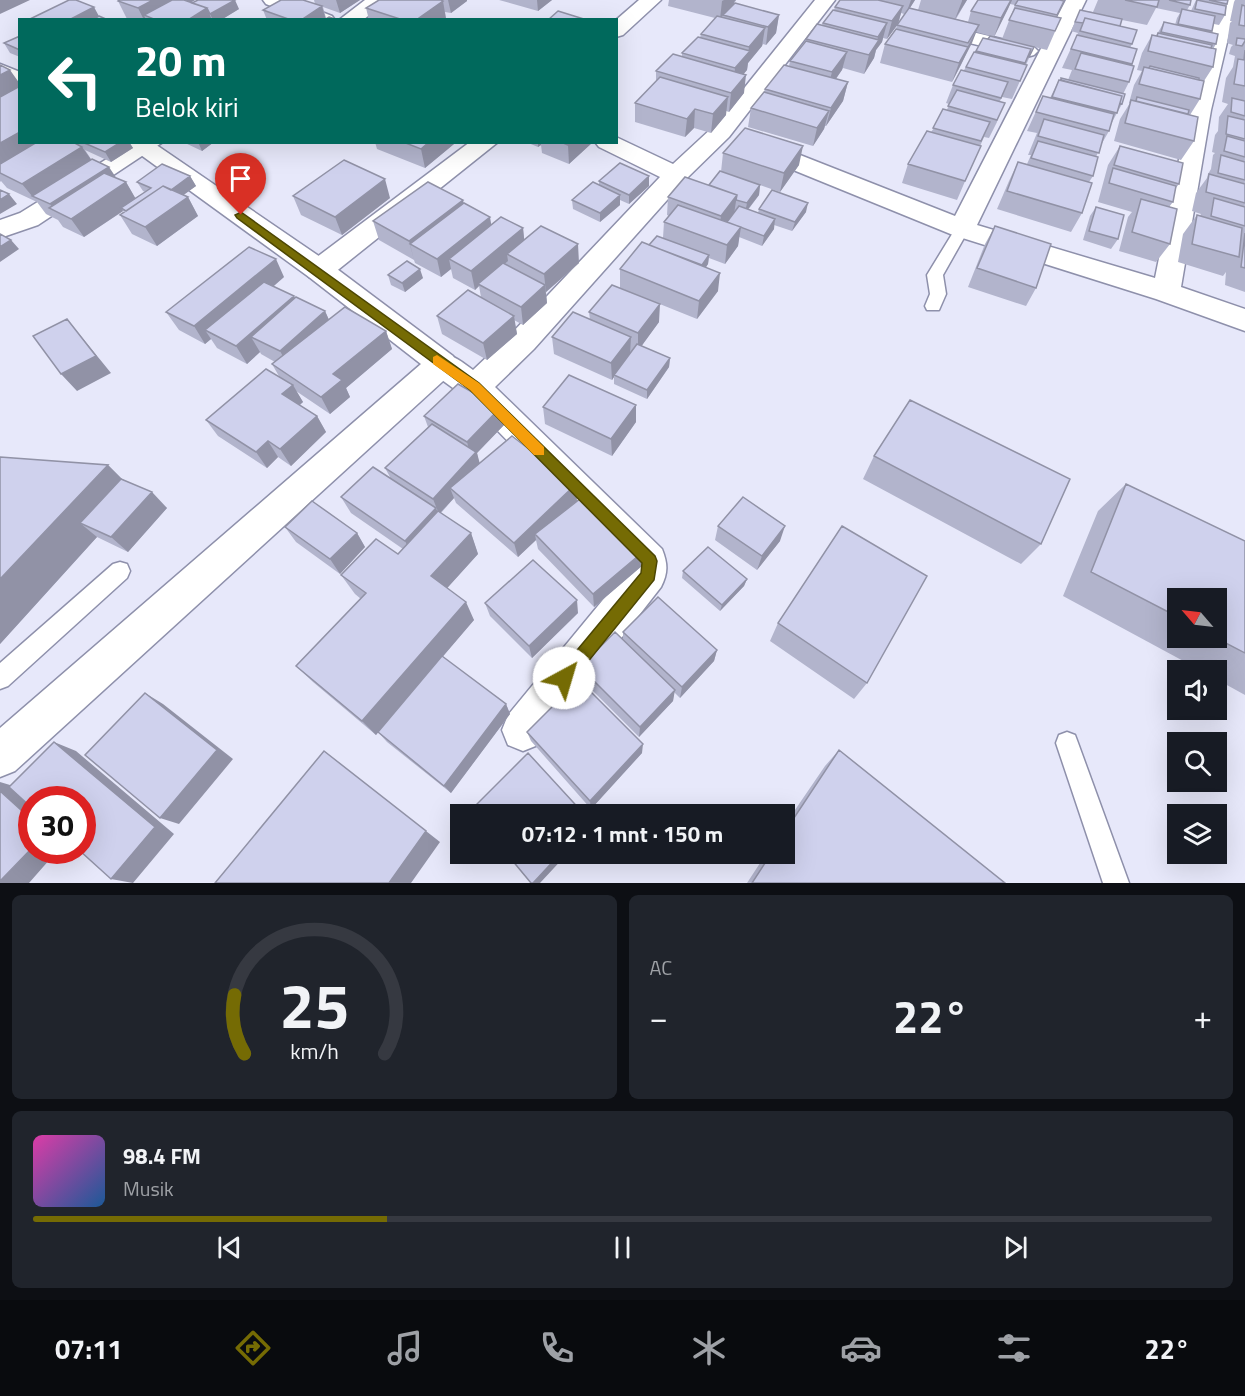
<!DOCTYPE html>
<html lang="id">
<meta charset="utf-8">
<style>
:root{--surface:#171b24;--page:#20242c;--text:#f1f3f6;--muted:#9ea1a6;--line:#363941;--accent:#756b04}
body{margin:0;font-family:"Titillium Web",sans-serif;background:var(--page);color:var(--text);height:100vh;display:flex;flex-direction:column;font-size:22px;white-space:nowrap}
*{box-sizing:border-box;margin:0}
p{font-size:20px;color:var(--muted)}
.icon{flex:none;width:33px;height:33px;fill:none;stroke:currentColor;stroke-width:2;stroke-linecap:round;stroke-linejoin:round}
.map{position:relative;height:883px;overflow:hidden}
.drawer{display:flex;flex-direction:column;gap:12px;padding:12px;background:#0d0f14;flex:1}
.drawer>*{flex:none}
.hud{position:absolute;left:18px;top:18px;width:600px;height:126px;border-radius:0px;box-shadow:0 6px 24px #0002;background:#00695c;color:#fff;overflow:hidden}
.needle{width:39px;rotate:298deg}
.tools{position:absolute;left:1167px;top:588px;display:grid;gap:12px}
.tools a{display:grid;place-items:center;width:60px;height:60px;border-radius:0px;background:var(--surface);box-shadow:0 6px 24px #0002;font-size:30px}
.speed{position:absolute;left:18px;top:786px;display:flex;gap:12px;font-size:30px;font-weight:700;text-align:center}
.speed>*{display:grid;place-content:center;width:78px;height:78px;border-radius:50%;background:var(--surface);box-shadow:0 6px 24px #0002;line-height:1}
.speed .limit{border:9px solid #d22;background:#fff;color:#111}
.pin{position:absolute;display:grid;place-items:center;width:51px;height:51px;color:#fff;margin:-62px -26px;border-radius:50% 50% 50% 0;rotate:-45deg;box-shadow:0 0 6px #0007}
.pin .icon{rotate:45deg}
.me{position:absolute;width:66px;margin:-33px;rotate:39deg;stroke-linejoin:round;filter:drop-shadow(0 0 4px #0008)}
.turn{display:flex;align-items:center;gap:21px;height:126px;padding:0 18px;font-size:27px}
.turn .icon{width:78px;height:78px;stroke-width:2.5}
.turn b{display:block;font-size:42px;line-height:51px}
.big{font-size:45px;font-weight:700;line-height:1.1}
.drawer .card{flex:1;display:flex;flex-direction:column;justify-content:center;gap:9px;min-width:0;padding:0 21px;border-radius:9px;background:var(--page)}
.drawer .dial{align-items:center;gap:0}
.dial svg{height:156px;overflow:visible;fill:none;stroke:var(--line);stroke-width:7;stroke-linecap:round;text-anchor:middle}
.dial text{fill:var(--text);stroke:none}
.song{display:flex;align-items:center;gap:18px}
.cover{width:72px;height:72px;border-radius:9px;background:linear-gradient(135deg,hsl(320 70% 55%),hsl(210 70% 35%))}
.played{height:6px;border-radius:3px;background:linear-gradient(90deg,var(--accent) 30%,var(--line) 30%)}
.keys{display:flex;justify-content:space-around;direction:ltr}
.heat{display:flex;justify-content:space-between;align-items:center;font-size:33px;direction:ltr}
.drawer .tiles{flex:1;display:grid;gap:12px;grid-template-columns:1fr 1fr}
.card:last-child{grid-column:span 2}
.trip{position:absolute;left:450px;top:804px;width:345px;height:60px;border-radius:0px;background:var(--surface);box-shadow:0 6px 24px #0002;font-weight:700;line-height:60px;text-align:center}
.tab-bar{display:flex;height:96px;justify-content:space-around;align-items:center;background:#090b0e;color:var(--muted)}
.tab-bar .icon{width:42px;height:42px}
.tab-bar .current{color:var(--accent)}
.tab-bar b{font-size:27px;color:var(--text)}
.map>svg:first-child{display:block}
</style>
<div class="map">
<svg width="1245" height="883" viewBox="0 0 1245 883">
<rect width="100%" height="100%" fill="#e7e8fa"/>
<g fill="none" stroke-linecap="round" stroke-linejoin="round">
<g stroke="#8e90ab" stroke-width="3">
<path id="service" d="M962 224 969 229 943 275 946 294 939 310H927L925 306 930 294 927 275 957 226Z
M120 562 127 564 130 571 127 578 8 686 0 689V663L113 564Z
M1067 732 1075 735 1078 743 1129 883H1103L1056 743 1059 735Z"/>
</g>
<g stroke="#8e90ab" stroke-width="3">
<path id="minor" d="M263 0H291L332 16 335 20H305L266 4Z
M365 0H388L363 20H339Z
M639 0H661L623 35 616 37V20Z
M815 0H835L729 137 685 180 534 349 495 387 662 549C668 564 668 573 661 587L538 745 523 751 508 745 502 730 508 715 630 567 464 396 431 372 427 364 431 356C449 350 459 360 473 370L512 333 660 177 599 147 595 142H616V137L673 164 713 127Z
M1066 0H1086L977 225 1155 278 1189 110 1217 0H1237L1211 110 1181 287 1245 309V331L1156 299 953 235 749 152 746 147 749 142 758 140 767 142 955 216Z
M931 22 1034 47 1038 51 1034 55 1027 57 924 32 921 28 924 24Z
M134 142H163L38 225 0 238V220L20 213Z
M470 142H498L329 277 319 280 309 277 305 270 309 263Z"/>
</g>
<g stroke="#8e90ab" stroke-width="3">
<path id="tertiary" d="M0 64 20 72V86L0 79Z
M123 142H152L329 263 453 356 457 364 453 372 15 771 0 777V728L421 364 309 277Z"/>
</g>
<use href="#service" fill="#fff" fill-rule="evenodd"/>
<use href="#minor" fill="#fff" fill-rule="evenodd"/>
<use href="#tertiary" fill="#fff" fill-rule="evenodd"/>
</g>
<path fill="#b2b4cc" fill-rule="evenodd" d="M195 0 191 3 239 9 221 20H129L127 19 118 1Z
M314 0H360L340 13 323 7 326 18 338 20H267L263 10 315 4Z
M379 0H467V1L451 13 445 12 446 19 445 20H369L366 8Z
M499 0H552L538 11Z
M669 0H736L734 4 779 15 776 33 766 45 763 44 762 46 748 63 747 70 743 74 744 93 729 112 726 111V115L711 133 694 128 685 137 635 122V103L656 81V71L682 57V53L700 38 701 34 715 18 668 6Z
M840 0H915L910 8 918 10 921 0H967L956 19 968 22 971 11 978 0H1060L1064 1 1056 17 1061 18 1047 50 1002 39 1015 5 1010 4 994 37 976 32 961 65 952 82 880 63 885 44 896 29 897 25 904 14 901 13 898 24 887 39 883 38 882 42 876 50 874 58 864 74 843 68 836 79 848 82 843 101 826 126H825L824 129 813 146 748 127 751 108 764 92 765 89 789 66 790 61 805 42 806 39 822 25 823 23 834 10 835 7Z
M1098 0H1191L1190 5 1187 10 1191 11 1196 0H1228L1225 15 1219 25 1214 24 1211 33 1216 44 1213 49V67L1204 81 1200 99 1190 115 1194 141 1181 160 1114 141 1120 119 1130 103H1129L1134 85 1142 71 1137 70 1142 53 1152 35 1156 36 1164 22 1175 25 1177 18 1180 13 1156 8 1147 25 1122 20 1120 26 1132 44 1130 48 1137 49 1132 65 1129 82 1123 94 1122 104 1111 124 1109 131 1101 145 1096 157 1093 176 1089 182 1082 213 1071 232 997 209 1009 181 1018 162 1027 164 1031 155H1028L1037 133 1027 131 1043 96 1050 98 1059 80H1068L1072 70 1062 68 1078 33 1071 31 1080 10 1093 12Z
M1235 0H1245V292L1225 285 1226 272 1223 276 1178 262 1183 234 1197 215 1200 216 1201 214 1192 211 1196 193 1207 178 1208 174 1211 169 1213 155 1215 153 1212 152 1215 135 1218 131 1219 117 1228 104 1222 102 1226 78 1233 67 1235 56 1229 54 1231 47 1233 45 1227 43 1230 23 1232 21H1230L1234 2Z
M20 36V57L10 53 4 43Z
M983 38 1034 47 1026 65H1027L1012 99 1002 97 1000 101 997 122 989 138 984 137 957 200 902 183 908 164 947 110 949 104 946 103 953 85 964 70 966 67 976 53Z
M0 65 20 142H129L133 148 111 162 85 150 91 159 116 178 126 182 135 198 145 192 143 191 137 182 190 176 196 186 183 195 188 197 198 216 157 246 132 234 120 215 124 212 123 211 84 237 63 227 58 220 46 214 37 202 7 188 1 181 0 182Z
M183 142H214L202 151Z
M375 142H454V144L425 168 377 149Z
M526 142H593L569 164 542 153 541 145 538 147Z
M1120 146 1179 184 1175 189 1173 202 1169 207 1170 244 1156 262 1119 251 1128 217 1132 212 1098 202 1108 165Z
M723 153 799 165 780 192 760 185 759 195 748 210 758 213 759 209 806 212 792 231 774 225V229L762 246 739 237 738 246 725 264 709 258 708 264 706 267 718 291 697 319 620 288V269L649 245 663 238 664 222 669 216 667 215 668 197 709 185 721 172Z
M649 176V186L629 204 620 200V205L600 222 573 209 572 200 599 185V181Z
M293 196 390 198 342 235 301 215Z
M464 203 492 225 523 228 524 240 579 263 546 292 547 303 523 325 514 320 517 334 487 360 442 334 437 316 481 297 479 286 475 290 453 278 451 269 441 277 415 263 414 260 379 240 373 221Z
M1096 207 1118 239 1111 249 1083 240 1090 216Z
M995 226 1036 288 1026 306 968 287 985 244Z
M388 275 423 278 405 292 391 285Z
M284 277 274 286 295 298 325 311 329 320 386 331 392 349 346 388 350 397 330 414 296 391 303 402 300 405 317 416 326 432 291 466 278 457 267 468 218 436 206 420 280 378 272 364 275 362 261 354 260 352 247 364 217 348 211 339 205 344 179 330 166 312Z
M589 312 659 322 641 346 670 358 669 367 647 399 614 384V377L612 380 554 354 552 337 590 320Z
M636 405V422L612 456 545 424 543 407Z
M500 408 504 425 477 453 479 463 575 485 577 501 643 565 594 607 538 549 536 540 518 557 456 503 454 498 441 513 471 533 478 554 447 588 474 620 442 657 506 704 510 714 451 793 387 742 378 732 376 735 313 682 296 666 361 599 355 594 341 575 398 554 403 549 351 513 341 497 390 477 385 468 428 427 424 416Z
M874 456 1041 544 1021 564 863 479Z
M0 457 108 465 122 479 167 508 128 552 97 537 0 644Z
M1126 484 1245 541V695L1216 679V670H1200L1063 596 1098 511ZM1178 598 1216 638H1178Z
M718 526 780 541 757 570 715 540Z
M285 527 357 533 365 547 340 574 296 542Z
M683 571 747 579 744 586 720 611 682 578Z
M485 603 578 613 532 658 490 616Z
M778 623 867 683 854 699 770 641Z
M623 632 717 650 714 661 680 698 674 692 673 701 639 737 581 679 580 667 623 640Z
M527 732 642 753 591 809 531 741Z
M839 750 1005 883H747L766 854H784V826L825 766Z"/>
<path fill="#9192a6" d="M0 0H30L0 14Z
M153 0H195L159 20 144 15 146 20H144L138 8Z
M235 0 239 9 221 20H213L210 14Z
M336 0H360L340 13Z
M448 0H467V1L451 13Z
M537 0H552L538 11Z
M724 0H736L734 2V5L723 15 720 19 722 1Z
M911 0H915L906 14Z
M962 0H967L955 19 962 1Z
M1011 0H1012L1008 9 994 37 1001 18Z
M443 1 446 19 445 20H416Z
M322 6 326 20H301Z
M903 6 898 24 887 39 892 21Z
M94 7 101 20H69Z
M207 8 212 20H188Z
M779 15 776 33 766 45 768 27Z
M887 23 882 42 876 50 874 58 864 74 869 55 876 45 878 37Z
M979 25 972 43 952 82 959 63Z
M765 28 762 46 748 63 747 70 733 87 735 68 748 53 749 47Z
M847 52 842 70 827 91 832 72Z
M10 70 20 84V90L0 100V75Z
M746 75 744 93 729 112 731 93Z
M848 82 843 101 826 126 831 108Z
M728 97 726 115 711 133 713 114Z
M695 109 694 128 685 137 687 119Z
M829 111 824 129 813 146 817 128Z
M20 132V142H65L0 173V143Z
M121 142H129L133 148 111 162 105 152Z
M198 142H214L202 151Z
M429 142H454V144L425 168 421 149Z
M538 142H541V145L538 147Z
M571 142H593L569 164 568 145Z
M803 146 799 165 780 192 784 173Z
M82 147 95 165 32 196 37 202 22 184Z
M109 167 121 185 55 211 50 204Z
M190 176 196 186 142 225 135 215Z
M649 176V186L629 204V195Z
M385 179 390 198 342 235 335 217Z
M126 182 137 201 121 208 123 211 84 237 71 219Z
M760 185 759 195 745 213 747 203Z
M9 194 17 204 0 214V200Z
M620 195V205L600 222V213Z
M737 195 734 214 718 234 721 216Z
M188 197 198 216 157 246 145 227Z
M463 200 467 218 410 244 414 260 409 241Z
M808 203 806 212 792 231 795 222Z
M490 217 493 235 449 259 451 269 441 277 437 259Z
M775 219 774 229 762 246 764 236Z
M741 227 738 246 725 264 727 245Z
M523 228 525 247 507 254 508 261 480 285 478 284 479 286 475 290 471 271Z
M11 240 19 249 0 262V247Z
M578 244 579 263 546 292 544 274Z
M709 255 708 264 698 279 699 269Z
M276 259 284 277 215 336 205 330 211 339 205 344 194 326Z
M420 269 423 278 405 292 402 283Z
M720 273 718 291 697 319 699 301Z
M545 285 547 303 523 325 521 307Z
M294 296 303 314 251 337 260 352 247 364 236 346Z
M660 304 659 322 638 351V333Z
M325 311 333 329 290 369 280 351Z
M514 316 517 334 487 360 483 343Z
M67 319 111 373 77 391 61 374Z
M386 331 392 349 346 388 350 397 330 414 321 397 333 374Z
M631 337 630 355 614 375V377L612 380 611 363Z
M670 358 669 367 647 399V390Z
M293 385 303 402 292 411 282 394Z
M636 405V422L612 456 611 439Z
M500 408 504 425 477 453 481 468 450 488 454 498 439 514 433 499 471 457 467 442Z
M317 416 326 432 291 466 280 449Z
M268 441 278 457 267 468 256 452Z
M108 465 137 494 80 523 97 537 0 644V579Z
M575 485 577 501 535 534 536 540 518 557 514 543Z
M152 492 167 508 128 552 111 537Z
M436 508 442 523 412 555 405 541Z
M785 526 780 541 757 570 762 556Z
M357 533 365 547 340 574 330 559Z
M471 533 478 554 440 596 431 576Z
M644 551 643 565 594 607 593 594Z
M747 579 744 586 720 611 722 605Z
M577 600 578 613 532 658 529 646Z
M466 602 474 620 376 735 362 721Z
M717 650 714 661 680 698 682 687Z
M675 690 673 701 639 737 640 727Z
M145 693 163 704 233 759 179 824 160 818Z
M506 704 510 714 451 793 444 786Z
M54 742 76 751 174 834 133 883 111 879Z
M643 744 642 753 591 809 590 801Z
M324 751 440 842 411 883H389Z
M0 782 10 785 32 805V820L0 791Z
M32 848V850H58L29 883H0V881Z
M560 854H567L540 883H533Z"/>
<path fill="#cfd1ed" stroke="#9192a6" stroke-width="1.5" d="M69 0H76L94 7 69 20 30 19Z
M119 0H153L138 8 118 1Z
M172 0H184L207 8 188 20H156L144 15Z
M198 0H235L210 14 207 8 192 3Z
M281 0H303L322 6 301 20H291L263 10Z
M379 0H441L443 1 416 20H403L366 8Z
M840 0H878L903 6 892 21 835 7Z
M978 0H1011L1001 18 971 11Z
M1018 0H1060L1064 1 1057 15 1015 5Z
M1125 0H1159L1157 7Z
M1169 0H1191L1190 5Z
M1197 0 1226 6 1225 15 1195 9Z
M1209 0H1228L1227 4Z
M735 3 779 15 768 27 723 15Z
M1242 5 1245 6V26L1239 25Z
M909 8 979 25 968 43 897 25Z
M1015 8 1061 18 1055 31 1009 20Z
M1182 9 1215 16 1212 31 1178 24Z
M833 10 887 23 878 37 823 23Z
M1080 10 1122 19 1120 26 1085 18 1083 23 1075 22Z
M558 11 587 20H548Z
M99 16 108 20H92Z
M717 16 765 28 749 47 701 34Z
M329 17 338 20H324Z
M1085 18 1137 30 1132 44 1080 31Z
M1164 22 1218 34 1216 44 1161 32Z
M817 24 879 40 869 55 806 39Z
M896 29 968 47 959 63 885 44Z
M1158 33 1212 45 1211 48 1157 36Z
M1077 35 1137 49 1132 64 1071 49Z
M1152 35 1216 49 1213 67 1148 51Z
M20 36V50L4 43Z
M990 36 1034 47 1029 57H1028L1031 49 988 39Z
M698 37 750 51 735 68 682 53Z
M983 38 1031 49 1025 63 976 51Z
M1237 38 1245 39V41L1242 46 1236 45Z
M806 41 847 52 832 72 790 61Z
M1245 50V86L1234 84 1238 59 1244 60Z
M974 52 1027 65 1020 81 966 67Z
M1081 53 1134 66 1129 82 1075 69Z
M673 54 746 75 731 93 656 71Z
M0 65 10 70 0 75Z
M784 65 848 82 831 108 765 89Z
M1150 66 1199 78V80L1149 68Z
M1144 67 1204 81 1200 99 1139 84Z
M961 70 1008 82 1001 98 953 85Z
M660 77 728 97 713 114 695 109 687 119 635 103Z
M1061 78 1125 94 1122 104 1120 103 1122 96 1061 80Z
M1059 80 1122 96 1117 113 1052 97Z
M20 86V132L0 143V97Z
M957 90 1005 103 997 120 948 106Z
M764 92 829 111 817 128 751 108Z
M1043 96 1114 114 1109 131 1036 112Z
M1137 97 1189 110 1188 114 1136 101Z
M1232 98 1245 101V116L1231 112Z
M1131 100 1198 117 1194 141 1125 123Z
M943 109 990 122 981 141 933 128Z
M1228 116 1245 120V139L1226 134Z
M1044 119 1104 135 1099 153 1038 136Z
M745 128 803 146 784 173 723 153Z
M927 131 981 146 965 181 908 164Z
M1227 136 1245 141V157L1224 151Z
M1038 141 1098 157 1093 176 1031 158Z
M37 142H73L82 147 22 184 0 173V164Z
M82 142H121L105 152Z
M403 142H429L421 149Z
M561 142H571L568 145Z
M1120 146 1183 163 1179 184 1114 165Z
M1221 155 1245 162V180L1218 173Z
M92 159 109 167 50 204 32 196Z
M344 160 385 179 335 217 293 196Z
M1018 162 1092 183 1082 213 1007 191Z
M620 163 649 176 629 195 599 181Z
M162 164 190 176 171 190 163 186 126 211 121 208 151 188 137 182Z
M1113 168 1176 186 1173 202 1109 183Z
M720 171 760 185 747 203 736 200 737 195 709 185Z
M104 173 126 182 71 219 49 208Z
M1209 174 1245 184V203L1206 192Z
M685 177 737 195 721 216 668 197Z
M428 182 463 200 409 241 373 221Z
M593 182 620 195 600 213 572 200Z
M163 186 188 197 145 227 120 215Z
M0 190 9 194 0 200Z
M772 190 808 203 795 222 759 209Z
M1214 198 1245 207V226L1211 216Z
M1141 199 1177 209 1170 244 1132 232Z
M464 203 490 217 437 259 410 244Z
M678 205 741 227 727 245 664 222Z
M739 206 775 219 764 236 727 222Z
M1096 207 1124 215 1118 239 1089 231Z
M1197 215 1242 228 1239 257 1192 244Z
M501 217 523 228 471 271 449 259Z
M541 226 578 244 544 274 507 254Z
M995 226 1051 244 1036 288 977 268Z
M1245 233V268L1241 267Z
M0 234 11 240 0 247Z
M657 236 709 255 702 265 649 245Z
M642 242 720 273 699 301 620 269Z
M249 247 276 259 194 326 166 312Z
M407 261 420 269 402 283 388 275Z
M503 263 545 285 521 307 478 284Z
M264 282 294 296 236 346 205 330Z
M612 285 660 304 638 333 589 312Z
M468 290 514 316 483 343 437 316Z
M296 297 325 311 280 351 251 337Z
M345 307 386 331 333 374 342 380 321 397 272 364Z
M573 312 631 337 611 363 552 337Z
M67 319 96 356 61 374 33 336Z
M637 344 670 358 647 390 614 375Z
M266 369 293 385 282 394 317 416 280 449 268 441 256 452 206 420Z
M569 375 636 405 611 439 543 407Z
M458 384 500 408 467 442 424 416Z
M910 400 1070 479 1041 544 874 456Z
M432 424 476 452 433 499 385 468Z
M512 436 575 485 514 543 450 488Z
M0 457 108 465 0 579Z
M373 467 436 508 405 541 341 497Z
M121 479 152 492 111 537 80 523Z
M1126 484 1245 541V653L1216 638V598H1178V617L1091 572Z
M585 495 644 551 593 594 535 534Z
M743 497 785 526 762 556 718 526Z
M312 501 357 533 330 559 285 527Z
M438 511 471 533 431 576 466 602 362 721 296 666 366 593 341 575 376 539 398 554Z
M842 526 927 576 867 683 778 623Z
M708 547 747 579 722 605 683 571Z
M533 560 577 600 529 646 485 603Z
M658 597 717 650 682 687 623 632Z
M615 632 675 690 640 727 580 667Z
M442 656 506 704 444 786 378 732Z
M579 680 643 744 590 801 527 732Z
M145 693 217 750 160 818 85 755Z
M54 742 155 827 111 879 79 850H82V800H32V808L9 787Z
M839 750 1005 883H752L771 854H784V833Z
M324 751 426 831 389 883H215Z
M528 753 584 814H474L471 810Z
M0 791 32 820V848L0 881Z
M507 854H560L533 883H531Z"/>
<path fill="#756b04" stroke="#4c4603" stroke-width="1.5" d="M241 212 479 383 655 556 657 561 654 580 570 684 564 687 559 684 556 678 559 672 641 573 642 563 470 390 237 218 235 215Z"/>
<path fill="#f59e0b" d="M437 355 479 383 544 447V455H534L470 390 433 364V357Z"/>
</svg>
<div class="tools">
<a><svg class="needle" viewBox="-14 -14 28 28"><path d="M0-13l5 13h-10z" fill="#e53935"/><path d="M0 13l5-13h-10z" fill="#9ea1a6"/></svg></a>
<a><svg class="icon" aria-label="sound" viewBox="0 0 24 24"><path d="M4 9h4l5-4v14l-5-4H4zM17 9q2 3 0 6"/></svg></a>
<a><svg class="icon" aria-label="search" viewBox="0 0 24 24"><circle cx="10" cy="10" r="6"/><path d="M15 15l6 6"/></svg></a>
<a><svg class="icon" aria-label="layers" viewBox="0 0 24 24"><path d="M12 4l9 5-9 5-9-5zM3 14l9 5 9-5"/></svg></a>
</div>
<div class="speed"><div class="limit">30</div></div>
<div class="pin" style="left:241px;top:215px;background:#d93025"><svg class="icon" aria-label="arrive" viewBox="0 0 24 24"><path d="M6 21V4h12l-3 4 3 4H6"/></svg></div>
<svg class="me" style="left:564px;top:678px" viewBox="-20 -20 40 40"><circle r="19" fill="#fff"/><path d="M0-13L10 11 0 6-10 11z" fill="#756b04"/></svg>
<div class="trip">07:12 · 1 mnt · 150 m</div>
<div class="hud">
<div class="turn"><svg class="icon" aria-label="left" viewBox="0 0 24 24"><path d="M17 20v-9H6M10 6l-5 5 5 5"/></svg><div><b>20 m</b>Belok kiri</div></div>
</div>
</div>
<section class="drawer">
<div class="tiles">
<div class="card dial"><svg viewBox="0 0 100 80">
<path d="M14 69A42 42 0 1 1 86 69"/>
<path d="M14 69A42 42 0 0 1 9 39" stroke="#756b04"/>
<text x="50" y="56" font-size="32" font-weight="700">25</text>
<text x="50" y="72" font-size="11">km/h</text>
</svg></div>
<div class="card"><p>AC</p>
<div class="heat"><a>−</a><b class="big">22°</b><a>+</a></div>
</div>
<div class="card">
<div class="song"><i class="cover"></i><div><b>98.4 FM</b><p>Musik</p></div></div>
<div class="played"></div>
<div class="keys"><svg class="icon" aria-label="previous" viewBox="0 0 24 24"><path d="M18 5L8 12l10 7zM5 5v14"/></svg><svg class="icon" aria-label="pause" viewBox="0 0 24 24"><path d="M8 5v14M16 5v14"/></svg><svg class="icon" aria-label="next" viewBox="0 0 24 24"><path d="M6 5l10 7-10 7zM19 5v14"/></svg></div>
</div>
</div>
</section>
<nav class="tab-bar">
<b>07:11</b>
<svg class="icon current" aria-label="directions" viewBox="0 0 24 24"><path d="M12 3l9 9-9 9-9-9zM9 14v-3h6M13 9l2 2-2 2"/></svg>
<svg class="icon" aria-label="music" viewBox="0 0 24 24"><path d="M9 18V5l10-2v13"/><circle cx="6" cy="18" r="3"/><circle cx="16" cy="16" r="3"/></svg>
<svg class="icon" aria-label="phone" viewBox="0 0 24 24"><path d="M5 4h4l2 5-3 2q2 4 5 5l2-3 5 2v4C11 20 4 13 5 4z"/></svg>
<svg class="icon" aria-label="climate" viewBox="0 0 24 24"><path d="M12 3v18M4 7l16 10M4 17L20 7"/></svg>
<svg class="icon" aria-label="car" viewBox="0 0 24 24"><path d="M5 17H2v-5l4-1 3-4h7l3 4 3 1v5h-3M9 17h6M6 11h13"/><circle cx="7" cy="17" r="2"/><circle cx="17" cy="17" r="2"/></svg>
<svg class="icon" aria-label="filters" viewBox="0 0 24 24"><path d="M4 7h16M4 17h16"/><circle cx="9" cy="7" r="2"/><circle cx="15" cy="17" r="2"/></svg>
<b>22°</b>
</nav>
